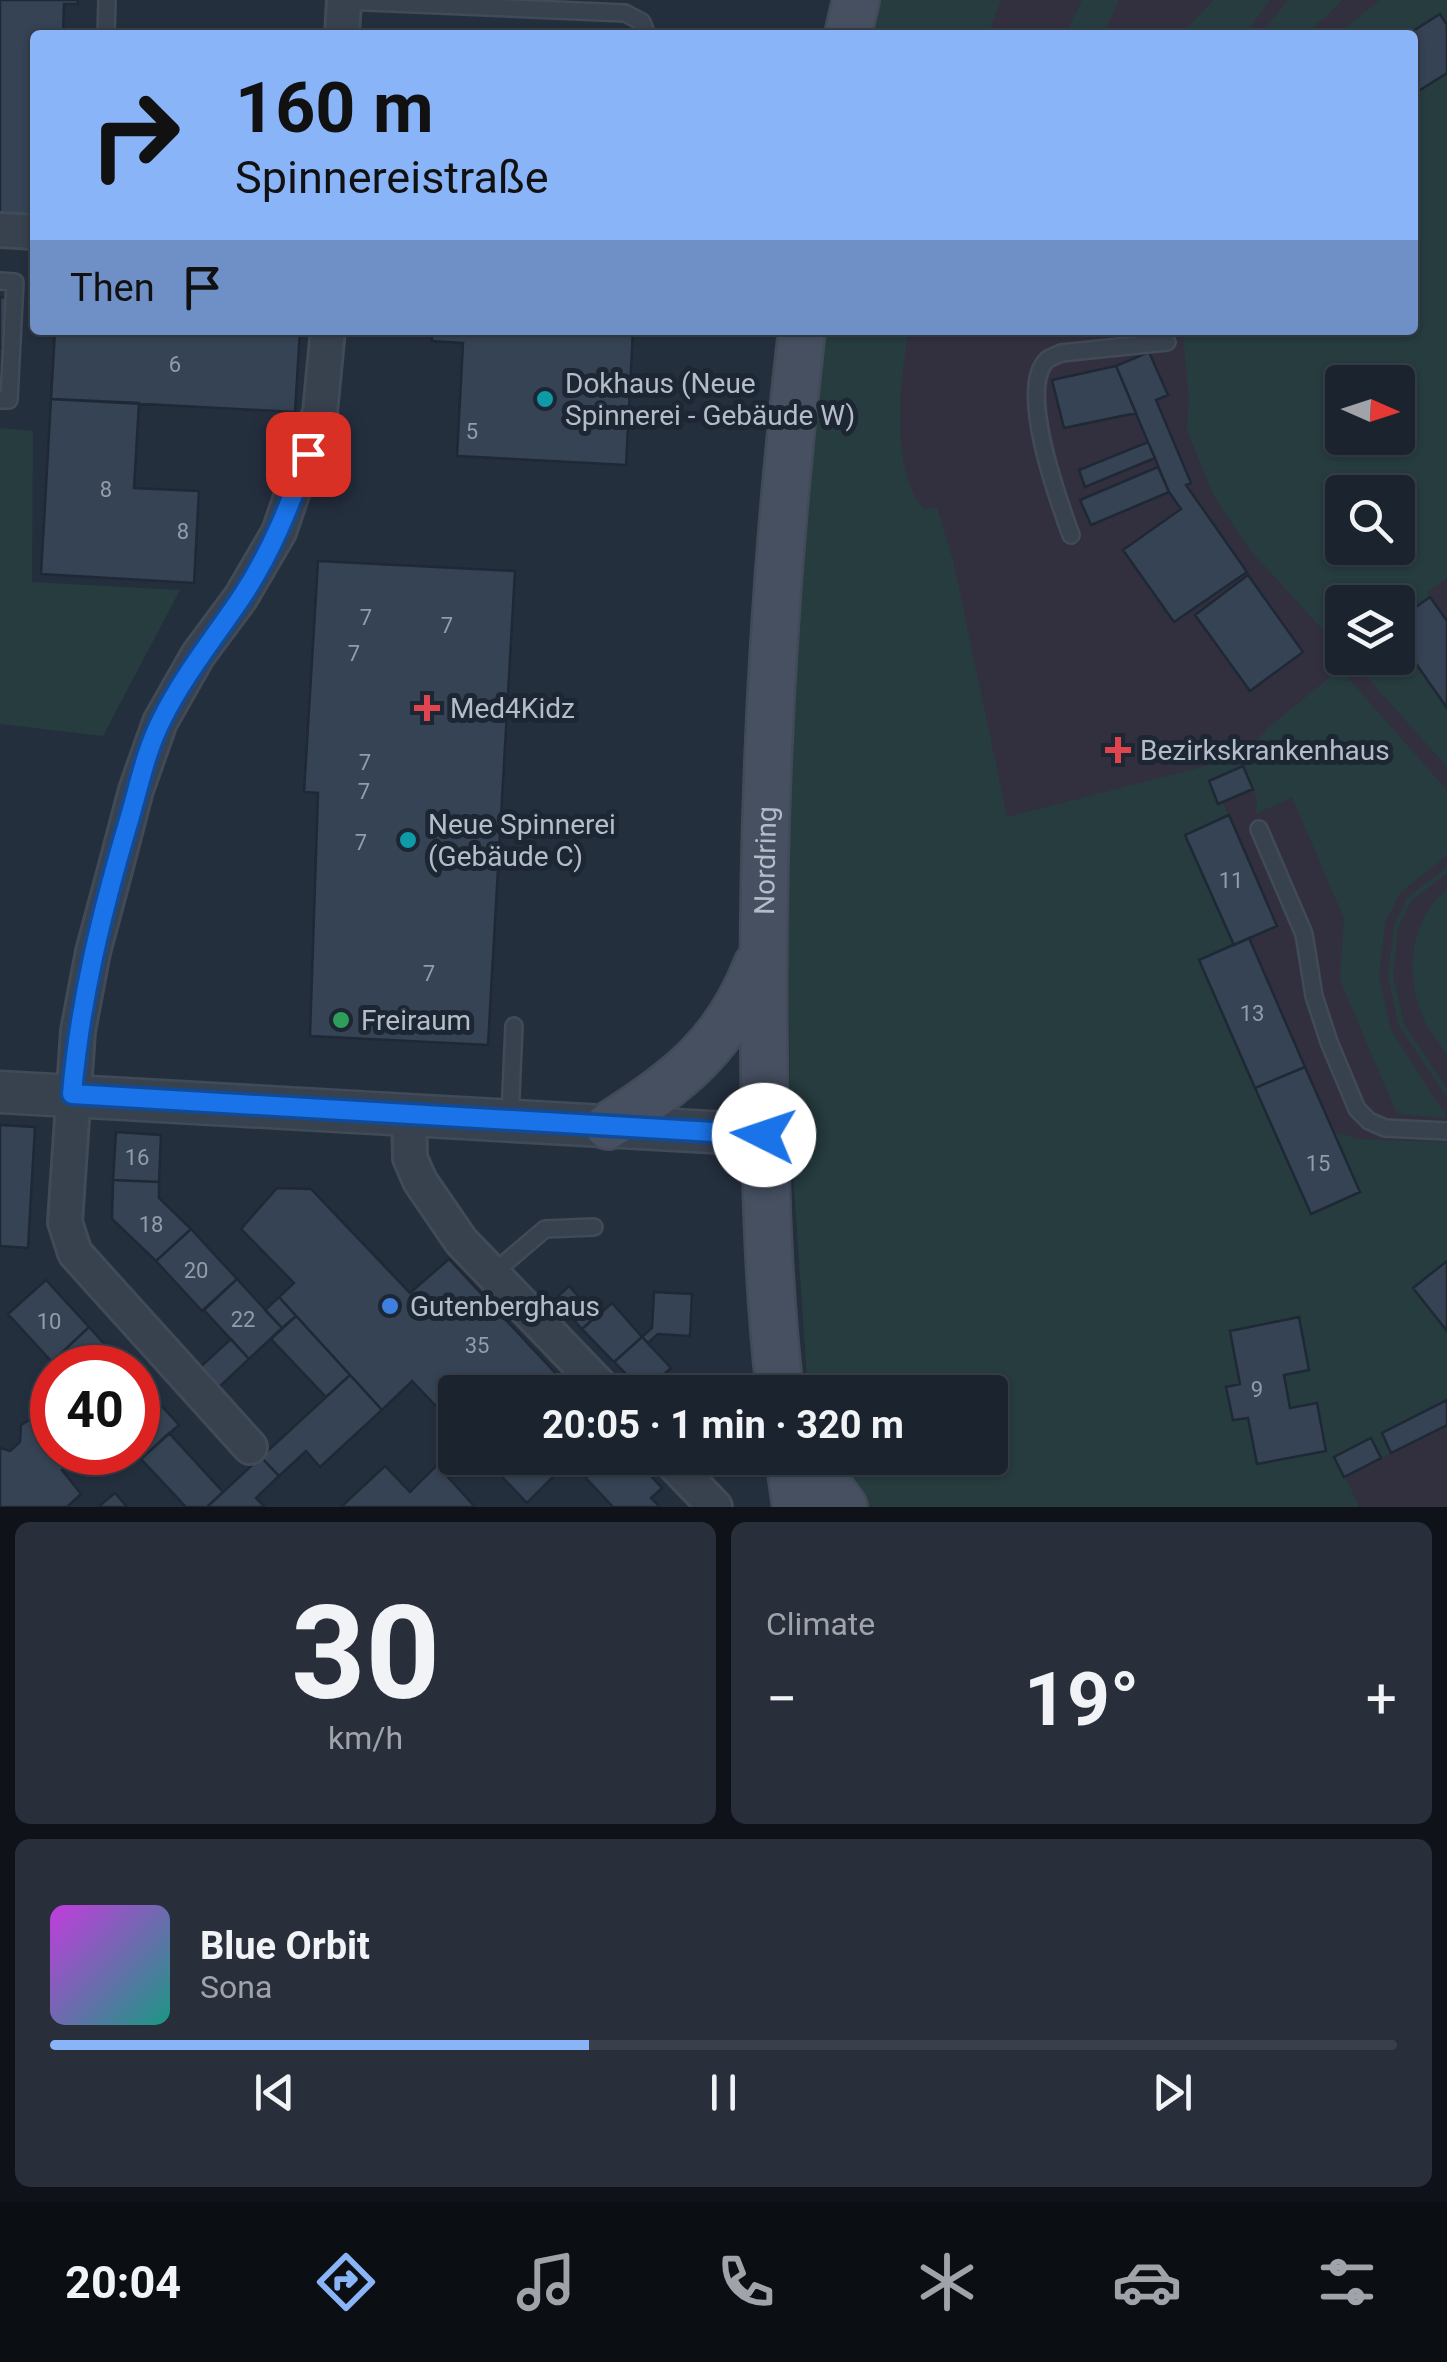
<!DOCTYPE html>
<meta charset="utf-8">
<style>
:root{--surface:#1b232e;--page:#282f3a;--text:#f1f3f6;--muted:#a0a4aa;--line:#39404a;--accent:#8ab4f8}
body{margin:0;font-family:Roboto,sans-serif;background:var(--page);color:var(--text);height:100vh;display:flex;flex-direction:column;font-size:38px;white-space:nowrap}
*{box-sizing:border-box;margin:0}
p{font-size:32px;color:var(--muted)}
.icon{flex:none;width:55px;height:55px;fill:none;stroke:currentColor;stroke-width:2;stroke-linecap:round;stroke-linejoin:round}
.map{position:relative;height:1507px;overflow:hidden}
.panel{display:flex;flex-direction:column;gap:15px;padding:15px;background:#0f1319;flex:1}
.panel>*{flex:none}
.banner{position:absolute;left:30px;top:30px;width:1388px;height:305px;border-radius:10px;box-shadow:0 2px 8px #0004,0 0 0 2px var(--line);background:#8ab4f8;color:#111;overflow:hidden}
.needle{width:65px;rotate:93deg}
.tools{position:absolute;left:1325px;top:365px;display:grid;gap:20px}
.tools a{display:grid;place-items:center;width:90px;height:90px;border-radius:10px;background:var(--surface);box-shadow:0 2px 8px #0004,0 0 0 2px var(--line);font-size:50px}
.speed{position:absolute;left:30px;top:1345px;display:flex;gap:20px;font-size:50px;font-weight:700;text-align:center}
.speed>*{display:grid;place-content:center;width:130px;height:130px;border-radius:50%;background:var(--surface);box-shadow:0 2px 8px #0004,0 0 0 2px var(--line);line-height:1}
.speed .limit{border:15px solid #d22;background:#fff;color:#111}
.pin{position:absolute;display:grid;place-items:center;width:85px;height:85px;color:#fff;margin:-42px;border-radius:20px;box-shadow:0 5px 15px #0006}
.me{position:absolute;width:110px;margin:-55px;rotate:274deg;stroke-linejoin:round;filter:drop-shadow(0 0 8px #0008)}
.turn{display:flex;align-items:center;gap:35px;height:210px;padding:0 40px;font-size:45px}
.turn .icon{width:130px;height:130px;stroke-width:2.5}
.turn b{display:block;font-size:70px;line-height:85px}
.then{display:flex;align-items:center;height:95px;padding:0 40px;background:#0003;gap:20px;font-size:38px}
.big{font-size:75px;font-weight:700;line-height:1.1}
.panel .widget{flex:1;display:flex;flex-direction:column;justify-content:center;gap:15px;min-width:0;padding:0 35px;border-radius:15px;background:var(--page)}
.panel .dial{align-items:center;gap:0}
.dial b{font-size:130px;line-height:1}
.song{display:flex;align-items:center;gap:30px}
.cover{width:120px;height:120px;border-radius:15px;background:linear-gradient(135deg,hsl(290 70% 55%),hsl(170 70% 35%))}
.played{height:10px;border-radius:5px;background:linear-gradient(90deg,var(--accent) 40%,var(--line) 40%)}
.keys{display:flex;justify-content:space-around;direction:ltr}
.heat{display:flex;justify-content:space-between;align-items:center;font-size:55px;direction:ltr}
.panel .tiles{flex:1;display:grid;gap:15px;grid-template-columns:1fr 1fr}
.widget:last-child{grid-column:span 2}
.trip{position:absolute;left:438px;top:1375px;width:570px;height:100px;border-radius:10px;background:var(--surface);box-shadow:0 2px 8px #0004,0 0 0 2px var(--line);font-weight:700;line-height:100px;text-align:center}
.tabs{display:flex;height:160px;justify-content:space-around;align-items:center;background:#0b0e12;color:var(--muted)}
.tabs .icon{width:70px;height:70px}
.tabs .selected{color:var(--accent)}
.tabs b{font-size:45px;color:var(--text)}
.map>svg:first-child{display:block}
</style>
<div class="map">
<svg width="1447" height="1507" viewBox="0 0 1447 1507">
<rect width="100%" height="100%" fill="#242f3e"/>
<path fill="#32303f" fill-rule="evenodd" d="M876 0H1447V1507H857L990 1458V1392H808L791 1142 786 842 819 330H1412V35H866ZM1342 382H1398V438H1342ZM1342 492H1398V548H1342ZM1342 602H1398V658H1342Z"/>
<path fill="#263c3f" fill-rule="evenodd" d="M876 0H1001L988 35H866Z
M1082 0H1119L1103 35H1066Z
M1214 0H1270L1245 35H1180Z
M1288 0H1343L1306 35H1260Z
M1380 0H1447V25L1440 14 1407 35H1336Z
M1447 73V578L1427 592 1430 597 1398 620V602H1342V651L1250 550 1214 496 1187 431 1189 401 1183 334 1184 330H1412L1413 95ZM1342 382H1398V438H1342ZM1342 492H1398V548H1342Z
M819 330H909C900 378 889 470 924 509L937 507 953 560 1007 817 1241 757 1269 727 1340 669 1447 790V855L1400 893 1385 923 1379 977 1391 1030 1447 1118 1397 1114 1340 980 1344 919 1292 797 1256 814 1257 798 1243 766 1209 781 1218 803 1222 802 1229 815 1185 835 1234 945 1200 961 1310 1213 1360 1192 1334 1132 1358 1139 1447 1142V1261L1413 1288 1447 1331V1425L1345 1476 1359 1507H857L822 1458H990V1392H808L791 1142 786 842 791 619ZM1299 1317 1309 1370 1284 1375 1290 1408 1317 1403 1325 1451 1257 1464 1248 1418 1233 1420 1226 1387 1240 1384 1230 1331Z
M0 428 33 431 32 582 180 590 103 736 0 724Z
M1398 638 1447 708V767L1350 658H1398Z
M1447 867V873L1411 901 1398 928 1393 976 1404 1024 1447 1089V1098L1399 1026 1388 976 1394 926 1407 898Z
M1447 890V1055C1440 1044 1430 1033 1425 1022 1405 978 1408 920 1447 890Z"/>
<path fill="#364354" stroke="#1f2835" stroke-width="2.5" d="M0 0H78V4H64L63 35H35V221L0 219Z
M1440 14 1447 25V73L1412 95V35H1407Z
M0 297 6 298 3 347H0Z
M55 330H300L295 412 51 399Z
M432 330H633L626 465 457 456 463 343 432 341Z
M1149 352 1168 395 1156 400 1191 483 1186 485 1247 572 1174 622 1123 550 1181 509 1169 492 1116 366Z
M1116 366 1136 413 1064 428 1052 380Z
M51 399 139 403 134 488 199 491 194 583 41 574Z
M1148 442 1155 458 1085 487 1079 470Z
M1158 467 1169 492 1091 525 1080 500Z
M318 561 515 571 488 1045 310 1036 318 793 304 792Z
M1248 575 1303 652 1250 691 1195 615Z
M1430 597 1447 621V708L1398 638V620Z
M1243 766 1253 789 1218 804 1209 781Z
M1229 815 1277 926 1234 945 1185 835Z
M1249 938 1305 1067 1255 1088 1199 960Z
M1305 1067 1360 1192 1311 1214 1255 1088Z
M0 1125 35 1127 28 1248 0 1246Z
M116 1132 161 1135 159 1182 113 1180Z
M113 1180 159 1182V1198L191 1229 156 1261 112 1219Z
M277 1188 311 1189 410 1293 449 1259 573 1392H455V1426L412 1381 382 1410 279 1297 294 1283 241 1229Z
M191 1229 237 1279 202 1311 156 1261Z
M1447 1261V1331L1413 1288Z
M237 1279 282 1328 249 1359 204 1310Z
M46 1280 89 1327 52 1362 8 1314Z
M569 1286 596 1316 582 1329 555 1299Z
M654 1292 692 1294 690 1336 658 1334 648 1343 642 1337 652 1328Z
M279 1297 296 1316 282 1328 265 1310Z
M612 1303 642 1337 614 1362 582 1329Z
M296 1316 350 1375 326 1397 271 1339Z
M1299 1317 1309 1370 1284 1375 1290 1408 1317 1403 1326 1451 1257 1464 1248 1418 1233 1420 1226 1387 1240 1384 1230 1331Z
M89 1327 126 1368H57L52 1362Z
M642 1337 671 1368 644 1392 614 1362Z
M231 1339 249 1359 217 1389 198 1369Z
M350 1375 382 1410 320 1467 306 1451 279 1476 261 1457Z
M138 1380 179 1425 141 1459 135 1452Z
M1447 1400V1425L1391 1453 1382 1433Z
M31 1419 37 1422 41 1444 52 1458 61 1454 68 1459V1467L62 1470 81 1494 67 1507H0V1448L10 1451 20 1442 21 1425Z
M169 1433 223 1492 207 1507H186L141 1459Z
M1371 1438 1381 1458 1344 1477 1334 1457Z
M261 1457 279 1476 256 1498 265 1507H207Z
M484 1458H549L546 1461 557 1473 527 1503Z
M608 1458H634L662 1488 651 1498 660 1507H613L586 1478Z
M437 1465 475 1507H341L385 1466 410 1492Z
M115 1493 127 1507H98Z"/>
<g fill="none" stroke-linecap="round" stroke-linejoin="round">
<g stroke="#414a57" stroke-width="20">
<path id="service" d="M344 1 625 13 642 22 647 35
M106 35 107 0
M0 281 15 282 9 400H0
M1071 535C1059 502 1017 388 1047 360 1050 357 1056 356 1061 353L1167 342
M1259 829 1304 934 1314 996 1329 1042 1357 1109 1369 1121 1385 1128 1447 1131
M510 1117 514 1026
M492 1274 545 1229 594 1227"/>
</g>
<g stroke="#414a57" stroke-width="38">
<path id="minor" d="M342 35 344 0
M0 230 35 232
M409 1115 410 1158 420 1181 461 1241 606 1392
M250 1447 75 1253 65 1222 78 1031 93 952 115 870 136 790 160 722 198 655 241 597 279 532 320 412 328 330
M668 1458 715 1507"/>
</g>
<g stroke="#414a57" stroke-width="45">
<path id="tertiary" d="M0 1092 764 1135"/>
</g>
<g stroke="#414a57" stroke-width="50">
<g id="secondary">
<path d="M848 35 856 0"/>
<path d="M608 1126C678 1082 726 1045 757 965"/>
<path id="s1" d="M780 1392C767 1279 765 1165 764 1051 761 810 774 569 802 330"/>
<path d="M789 1458 796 1507"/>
<path d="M808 1458 844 1507"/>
</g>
</g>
<use href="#service" stroke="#38414e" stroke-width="15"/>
<use href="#minor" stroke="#38414e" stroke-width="32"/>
<use href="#tertiary" stroke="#38414e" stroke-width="40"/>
<use href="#secondary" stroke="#465061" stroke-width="45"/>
</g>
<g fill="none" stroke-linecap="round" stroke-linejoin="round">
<g stroke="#114b97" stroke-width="25">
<path id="route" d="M308 454C290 505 271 553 241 598 214 638 184 675 162 719 146 750 139 786 129 820 102 911 80 1000 72 1094L764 1135"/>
</g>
<use href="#route" stroke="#1a73e8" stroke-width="18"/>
</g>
<g fill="#0f9aa8" stroke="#1d2633" stroke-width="4">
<circle cx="545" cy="399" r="10"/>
<circle cx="408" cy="840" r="10"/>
</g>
<g fill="#e0444e" stroke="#1d2633" stroke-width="4">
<path d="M422 693h10v10h10v10h-10v10h-10v-10h-10v-10h10z"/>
<path d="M1113 735h10v10h10v10h-10v10h-10v-10h-10v-10h10z"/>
</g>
<circle fill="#2e9e5b" stroke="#1d2633" stroke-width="4" cx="341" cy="1020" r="10"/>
<circle fill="#3f7fe0" stroke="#1d2633" stroke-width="4" cx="390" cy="1306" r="10"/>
<g text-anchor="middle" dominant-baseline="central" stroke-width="10" stroke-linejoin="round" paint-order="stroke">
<g font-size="22" fill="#929caa">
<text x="175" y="364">6</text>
<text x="472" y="431">5</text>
<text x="106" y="489">8</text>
<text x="183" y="531">8</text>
<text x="366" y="617">7</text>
<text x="447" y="625">7</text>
<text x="354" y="653">7</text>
<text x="365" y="762">7</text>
<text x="364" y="791">7</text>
<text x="361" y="842">7</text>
<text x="1231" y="880">11</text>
<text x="429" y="973">7</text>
<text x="1252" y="1013">13</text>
<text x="137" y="1157">16</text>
<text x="1318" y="1163">15</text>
<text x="151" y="1224">18</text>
<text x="196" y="1270">20</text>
<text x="243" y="1319">22</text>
<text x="49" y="1321">10</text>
<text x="477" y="1345">35</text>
<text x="1257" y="1389">9</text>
</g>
<g font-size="28" fill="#b4bcc9" stroke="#1d2633" text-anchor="start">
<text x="565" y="383">Dokhaus (Neue<tspan x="565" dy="32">Spinnerei - Gebäude W)</tspan></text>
<text x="450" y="708">Med4Kidz</text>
<text x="1140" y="750">Bezirkskrankenhaus</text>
<text x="428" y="824">Neue Spinnerei<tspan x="428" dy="32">(Gebäude C)</tspan></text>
<text x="361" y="1020">Freiraum</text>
<text x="410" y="1306">Gutenberghaus</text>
</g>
<g font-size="28" fill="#b4bcc9" stroke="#1d2633">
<text stroke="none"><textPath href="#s1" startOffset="532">Nordring</textPath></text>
</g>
</g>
</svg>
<div class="tools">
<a><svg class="needle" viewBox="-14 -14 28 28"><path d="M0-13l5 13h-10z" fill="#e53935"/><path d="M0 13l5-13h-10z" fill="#a0a4aa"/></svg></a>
<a><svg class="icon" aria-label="search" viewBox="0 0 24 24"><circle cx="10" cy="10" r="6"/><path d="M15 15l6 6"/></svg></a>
<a><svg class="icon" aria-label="layers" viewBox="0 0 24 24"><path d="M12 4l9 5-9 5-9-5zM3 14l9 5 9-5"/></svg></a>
</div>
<div class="speed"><div class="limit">40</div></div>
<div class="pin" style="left:308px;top:454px;background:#d93025"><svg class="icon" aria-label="arrive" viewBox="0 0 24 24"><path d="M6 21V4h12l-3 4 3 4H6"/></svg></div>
<svg class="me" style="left:764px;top:1135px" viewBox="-20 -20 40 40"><circle r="19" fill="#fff"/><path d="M0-13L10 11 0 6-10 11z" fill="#1a73e8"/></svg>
<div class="trip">20:05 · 1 min · 320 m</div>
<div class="banner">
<div class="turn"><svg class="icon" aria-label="right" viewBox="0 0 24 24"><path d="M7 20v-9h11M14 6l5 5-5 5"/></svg><div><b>160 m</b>Spinnereistraße</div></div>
<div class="then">Then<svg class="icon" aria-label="arrive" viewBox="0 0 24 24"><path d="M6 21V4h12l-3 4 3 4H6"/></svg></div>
</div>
</div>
<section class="panel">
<div class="tiles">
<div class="widget dial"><b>30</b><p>km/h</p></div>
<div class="widget"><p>Climate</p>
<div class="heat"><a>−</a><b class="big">19°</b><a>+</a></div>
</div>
<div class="widget">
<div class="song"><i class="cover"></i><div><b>Blue Orbit</b><p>Sona</p></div></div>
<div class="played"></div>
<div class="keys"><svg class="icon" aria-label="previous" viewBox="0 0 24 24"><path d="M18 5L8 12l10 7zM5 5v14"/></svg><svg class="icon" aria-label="pause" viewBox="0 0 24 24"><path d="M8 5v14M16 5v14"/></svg><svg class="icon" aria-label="next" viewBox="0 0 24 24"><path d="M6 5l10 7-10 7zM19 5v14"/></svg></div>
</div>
</div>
</section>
<nav class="tabs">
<b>20:04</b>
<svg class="icon selected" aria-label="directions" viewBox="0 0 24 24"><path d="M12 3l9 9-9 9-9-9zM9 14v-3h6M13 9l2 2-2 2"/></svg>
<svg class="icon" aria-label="music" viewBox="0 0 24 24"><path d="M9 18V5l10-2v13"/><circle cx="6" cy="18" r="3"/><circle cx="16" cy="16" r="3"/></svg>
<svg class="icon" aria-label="phone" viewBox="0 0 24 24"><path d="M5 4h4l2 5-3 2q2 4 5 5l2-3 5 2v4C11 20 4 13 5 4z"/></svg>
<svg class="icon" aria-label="climate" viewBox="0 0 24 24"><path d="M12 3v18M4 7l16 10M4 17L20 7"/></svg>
<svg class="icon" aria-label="car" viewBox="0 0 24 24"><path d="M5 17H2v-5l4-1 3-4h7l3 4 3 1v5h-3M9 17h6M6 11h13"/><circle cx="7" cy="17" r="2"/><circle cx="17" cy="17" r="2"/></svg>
<svg class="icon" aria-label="filters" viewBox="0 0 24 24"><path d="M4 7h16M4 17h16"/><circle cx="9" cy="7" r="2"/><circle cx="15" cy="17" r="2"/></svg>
</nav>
